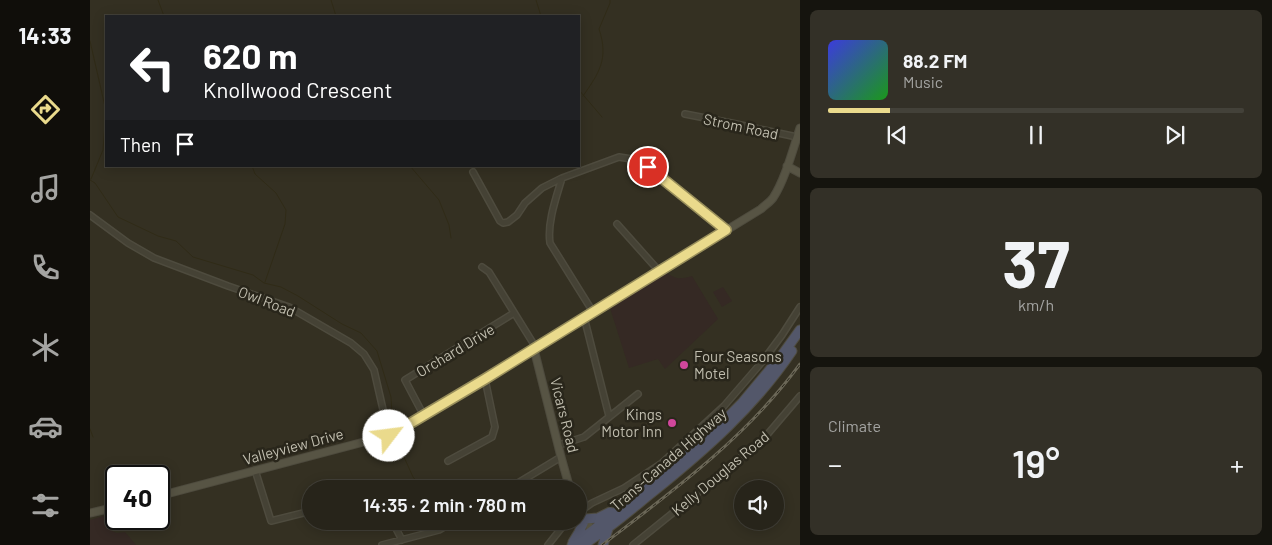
<!DOCTYPE html>
<meta charset="utf-8">
<style>
:root{--surface:#27241a;--page:#333027;--text:#f1f3f6;--muted:#a4a4a2;--line:#434139;--accent:#eada8c}
body{margin:0;font-family:Barlow,sans-serif;background:var(--page);color:var(--text);height:100vh;display:flex;flex-direction:column;font-size:19px;white-space:nowrap}
*{box-sizing:border-box;margin:0}
p{font-size:16px;color:var(--muted)}
.icon{flex:none;width:28px;height:28px;fill:none;stroke:currentColor;stroke-width:2;stroke-linecap:round;stroke-linejoin:round}
.map{position:relative;flex:1;overflow:hidden}
.sheet{display:flex;flex-direction:column;gap:10px;padding:10px;background:#15140e;width:472px}
.sheet>*{flex:none}
.hud{position:absolute;left:15px;top:15px;width:475px;height:152px;border-radius:0px;box-shadow:0 2px 12px #0003,0 0 0 1px var(--line);background:#202124;color:#fff;overflow:hidden}
.fabs{position:absolute;left:644px;top:480px;display:grid;gap:10px}
.fabs a{display:grid;place-items:center;width:50px;height:50px;border-radius:50%;background:var(--surface);box-shadow:0 2px 12px #0003,0 0 0 1px var(--line);font-size:25px}
.speed{position:absolute;left:15px;top:465px;display:flex;gap:10px;font-size:25px;font-weight:700;text-align:center}
.speed>*{display:grid;place-content:center;width:65px;height:65px;border-radius:50%;background:var(--surface);box-shadow:0 2px 12px #0003,0 0 0 1px var(--line);line-height:1}
.speed .limit{border:2px solid #111;border-radius:8px;background:#fff;color:#111}
.pin{position:absolute;display:grid;place-items:center;width:42px;height:42px;color:#fff;margin:-21px;border:2px solid #fff;border-radius:50%;box-shadow:0 1px 5px #0007}
.me{position:absolute;width:55px;margin:-28px;rotate:60deg;stroke-linejoin:round;filter:drop-shadow(0 0 4px #0008)}
.turn{display:flex;align-items:center;gap:18px;height:105px;padding:0 15px;font-size:22px}
.turn .icon{width:65px;height:65px;stroke-width:2.5}
.turn b{display:block;font-size:35px;line-height:42px}
.then{display:flex;align-items:center;height:48px;padding:0 15px;background:#0003;gap:10px;font-size:19px}
.big{font-size:38px;font-weight:600;line-height:1.1}
.sheet .widget{flex:1;display:flex;flex-direction:column;justify-content:center;gap:8px;min-width:0;padding:0 18px;border-radius:8px;background:var(--page)}
.sheet .dial{align-items:center;gap:0}
.dial b{font-size:65px;line-height:1}
.song{display:flex;align-items:center;gap:15px}
.cover{width:60px;height:60px;border-radius:8px;background:linear-gradient(135deg,hsl(240 70% 55%),hsl(120 70% 35%))}
.played{height:5px;border-radius:2px;background:linear-gradient(90deg,var(--accent) 15%,var(--line) 15%)}
.keys{display:flex;justify-content:space-around;direction:ltr}
.heat{display:flex;justify-content:space-between;align-items:center;font-size:28px;direction:ltr}
.trip{position:absolute;left:212px;top:480px;width:285px;height:50px;border-radius:25px;background:var(--surface);box-shadow:0 2px 12px #0003,0 0 0 1px var(--line);font-weight:600;line-height:50px;text-align:center}
main{display:flex;flex:1;min-height:0}
.menu{display:flex;flex-direction:column;width:90px;justify-content:space-around;align-items:center;background:#100e0a;color:var(--muted)}
.menu .icon{width:35px;height:35px}
.menu .current{color:var(--accent)}
.menu b{font-size:22px;color:var(--text)}
.map>svg:first-child{display:block}
</style>
<main>
<nav class="menu">
<b>14:33</b>
<svg class="icon current" aria-label="directions" viewBox="0 0 24 24"><path d="M12 3l9 9-9 9-9-9zM9 14v-3h6M13 9l2 2-2 2"/></svg>
<svg class="icon" aria-label="music" viewBox="0 0 24 24"><path d="M9 18V5l10-2v13"/><circle cx="6" cy="18" r="3"/><circle cx="16" cy="16" r="3"/></svg>
<svg class="icon" aria-label="phone" viewBox="0 0 24 24"><path d="M5 4h4l2 5-3 2q2 4 5 5l2-3 5 2v4C11 20 4 13 5 4z"/></svg>
<svg class="icon" aria-label="climate" viewBox="0 0 24 24"><path d="M12 3v18M4 7l16 10M4 17L20 7"/></svg>
<svg class="icon" aria-label="car" viewBox="0 0 24 24"><path d="M5 17H2v-5l4-1 3-4h7l3 4 3 1v5h-3M9 17h6M6 11h13"/><circle cx="7" cy="17" r="2"/><circle cx="17" cy="17" r="2"/></svg>
<svg class="icon" aria-label="filters" viewBox="0 0 24 24"><path d="M4 7h16M4 17h16"/><circle cx="9" cy="7" r="2"/><circle cx="15" cy="17" r="2"/></svg>
</nav>
<div class="map">
<svg width="710" height="545" viewBox="0 0 710 545">
<rect width="100%" height="100%" fill="#343022"/>
<path fill="#352924" d="M577 273C587 280 591 279 602 276L628 319 575 369 568 359 539 368 520 308Z
M633 287 642 301 632 307 623 292Z
M17 515 22 531 27 533 35 532 46 545H0V520Z"/>
<g fill="none" stroke-linecap="round" stroke-linejoin="round">
<path stroke="#302b17" stroke-width="1" d="M68 0 74 16
M241 0 246 16
M446 0 451 16
M0 41 16 111 13 150 1 179
M489 90 512 117
M493 96C509 73 519 59 509 29L520 3V0
M162 166 165 174 186 193 196 210 195 224 175 282
M320 166 349 200 359 225 361 238
M0 180 5 183 28 217 68 236 86 241 103 257 163 275 174 283 191 287 208 296 252 324 271 333 287 351 301 397 303 431
M0 429 3 437
M305 437 323 477 333 489"/>
<g stroke="#4e4b3e" stroke-width="8">
<path id="street" d="M595 114 646 124 707 137
M383 172 410 221 413 223 418 222 427 215 435 203 452 188 472 178
M0 215 38 243 64 258 138 286 199 307 261 343 274 354 284 370 299 436
M527 224 569 271
M392 267 399 272 443 343 444 349
M503 312 460 243C457 223 466 198 472 178L529 157 548 160 635 230
M494 317 519 416
M334 416 315 380 424 313
M469 445 494 437 548 394
M358 461 402 437 405 427 395 379
M165 470 181 521 221 511
M418 489 471 457
M489 512 502 503 534 488 572 463 634 406 672 362 692 335 710 307
M302 521 312 540
M292 545 349 530 364 521
M458 545 477 521
M543 545 641 466 676 436 710 396"/>
</g>
<g stroke="#4e4b3e" stroke-width="9">
<path id="secondary" d="M697 166 710 173
M444 349 471 457 480 489
M69 496 304 434 671 209C675 205 680 202 683 198 695 180 703 149 710 128
M489 509 504 534
M0 513 26 507"/>
</g>
<g stroke="#4f4c40" stroke-width="11">
<path id="highway" d="M483 542 489 532 495 519 508 518 520 512
M482 545 502 531 611 444 652 403 692 355 710 330
M494 545C502 538 511 533 519 527 534 516 549 503 564 491 615 450 665 406 702 351
M513 545 518 529"/>
</g>
<use href="#street" stroke="#454235" stroke-width="5"/>
<use href="#secondary" stroke="#575444" stroke-width="7"/>
<use href="#highway" stroke="#53576a" stroke-width="9"/>
<g stroke="#6b6757" stroke-width="3">
<path id="rail" d="M512 545C583 491 657 437 710 364"/>
</g>
<use href="#rail" stroke="#29261b" stroke-width="1" stroke-dasharray="4" stroke-linecap="butt"/>
</g>
<g fill="none" stroke-linecap="round" stroke-linejoin="round">
<g stroke="#988e5b" stroke-width="12">
<path id="route" d="M299 436 395 379 636 230 558 167"/>
</g>
<use href="#route" stroke="#eada8c" stroke-width="9"/>
</g>
<g fill="#d1479c" stroke="#29261b" stroke-width="2">
<circle cx="594" cy="365" r="5"/>
<circle cx="582" cy="423" r="5"/>
</g>
<g text-anchor="middle" dominant-baseline="central" stroke-width="5" stroke-linejoin="round" paint-order="stroke">
<g font-size="15" fill="#c1beaf" stroke="#29261b">
<text transform="translate(651 126) rotate(12)">Strom Road</text>
<text transform="translate(177 301) rotate(21)">Owl Road</text>
<text transform="translate(365 350) rotate(-31)">Orchard Drive</text>
<text transform="translate(475 415) rotate(76)">Vicars Road</text>
<text transform="translate(203 446) rotate(-15)">Valleyview Drive</text>
<text transform="translate(578 459) rotate(-41)">Trans-Canada Highway</text>
<text transform="translate(630 473) rotate(-40)">Kelly Douglas Road</text>
</g>
<g font-size="15" fill="#c1beaf" stroke="#29261b" text-anchor="start">
<text x="604" y="356">Four Seasons<tspan x="604" dy="17">Motel</tspan></text>
<text x="572" y="414" text-anchor="end">Kings<tspan x="572" dy="17">Motor Inn</tspan></text>
</g>
</g>
</svg>
<div class="fabs">
<a><svg class="icon" aria-label="sound" viewBox="0 0 24 24"><path d="M4 9h4l5-4v14l-5-4H4zM17 9q2 3 0 6"/></svg></a>
</div>
<div class="speed"><div class="limit">40</div></div>
<div class="pin" style="left:558px;top:167px;background:#d93025"><svg class="icon" aria-label="arrive" viewBox="0 0 24 24"><path d="M6 21V4h12l-3 4 3 4H6"/></svg></div>
<svg class="me" style="left:299px;top:436px" viewBox="-20 -20 40 40"><circle r="19" fill="#fff"/><path d="M0-13L10 11 0 6-10 11z" fill="#eada8c"/></svg>
<div class="trip">14:35 · 2 min · 780 m</div>
<div class="hud">
<div class="turn"><svg class="icon" aria-label="left" viewBox="0 0 24 24"><path d="M17 20v-9H6M10 6l-5 5 5 5"/></svg><div><b>620 m</b>Knollwood Crescent</div></div>
<div class="then">Then<svg class="icon" aria-label="arrive" viewBox="0 0 24 24"><path d="M6 21V4h12l-3 4 3 4H6"/></svg></div>
</div>
</div>
<section class="sheet">
<div class="widget">
<div class="song"><i class="cover"></i><div><b>88.2 FM</b><p>Music</p></div></div>
<div class="played"></div>
<div class="keys"><svg class="icon" aria-label="previous" viewBox="0 0 24 24"><path d="M18 5L8 12l10 7zM5 5v14"/></svg><svg class="icon" aria-label="pause" viewBox="0 0 24 24"><path d="M8 5v14M16 5v14"/></svg><svg class="icon" aria-label="next" viewBox="0 0 24 24"><path d="M6 5l10 7-10 7zM19 5v14"/></svg></div>
</div>
<div class="widget dial"><b>37</b><p>km/h</p></div>
<div class="widget"><p>Climate</p>
<div class="heat"><a>−</a><b class="big">19°</b><a>+</a></div>
</div>
</section>
</main>
